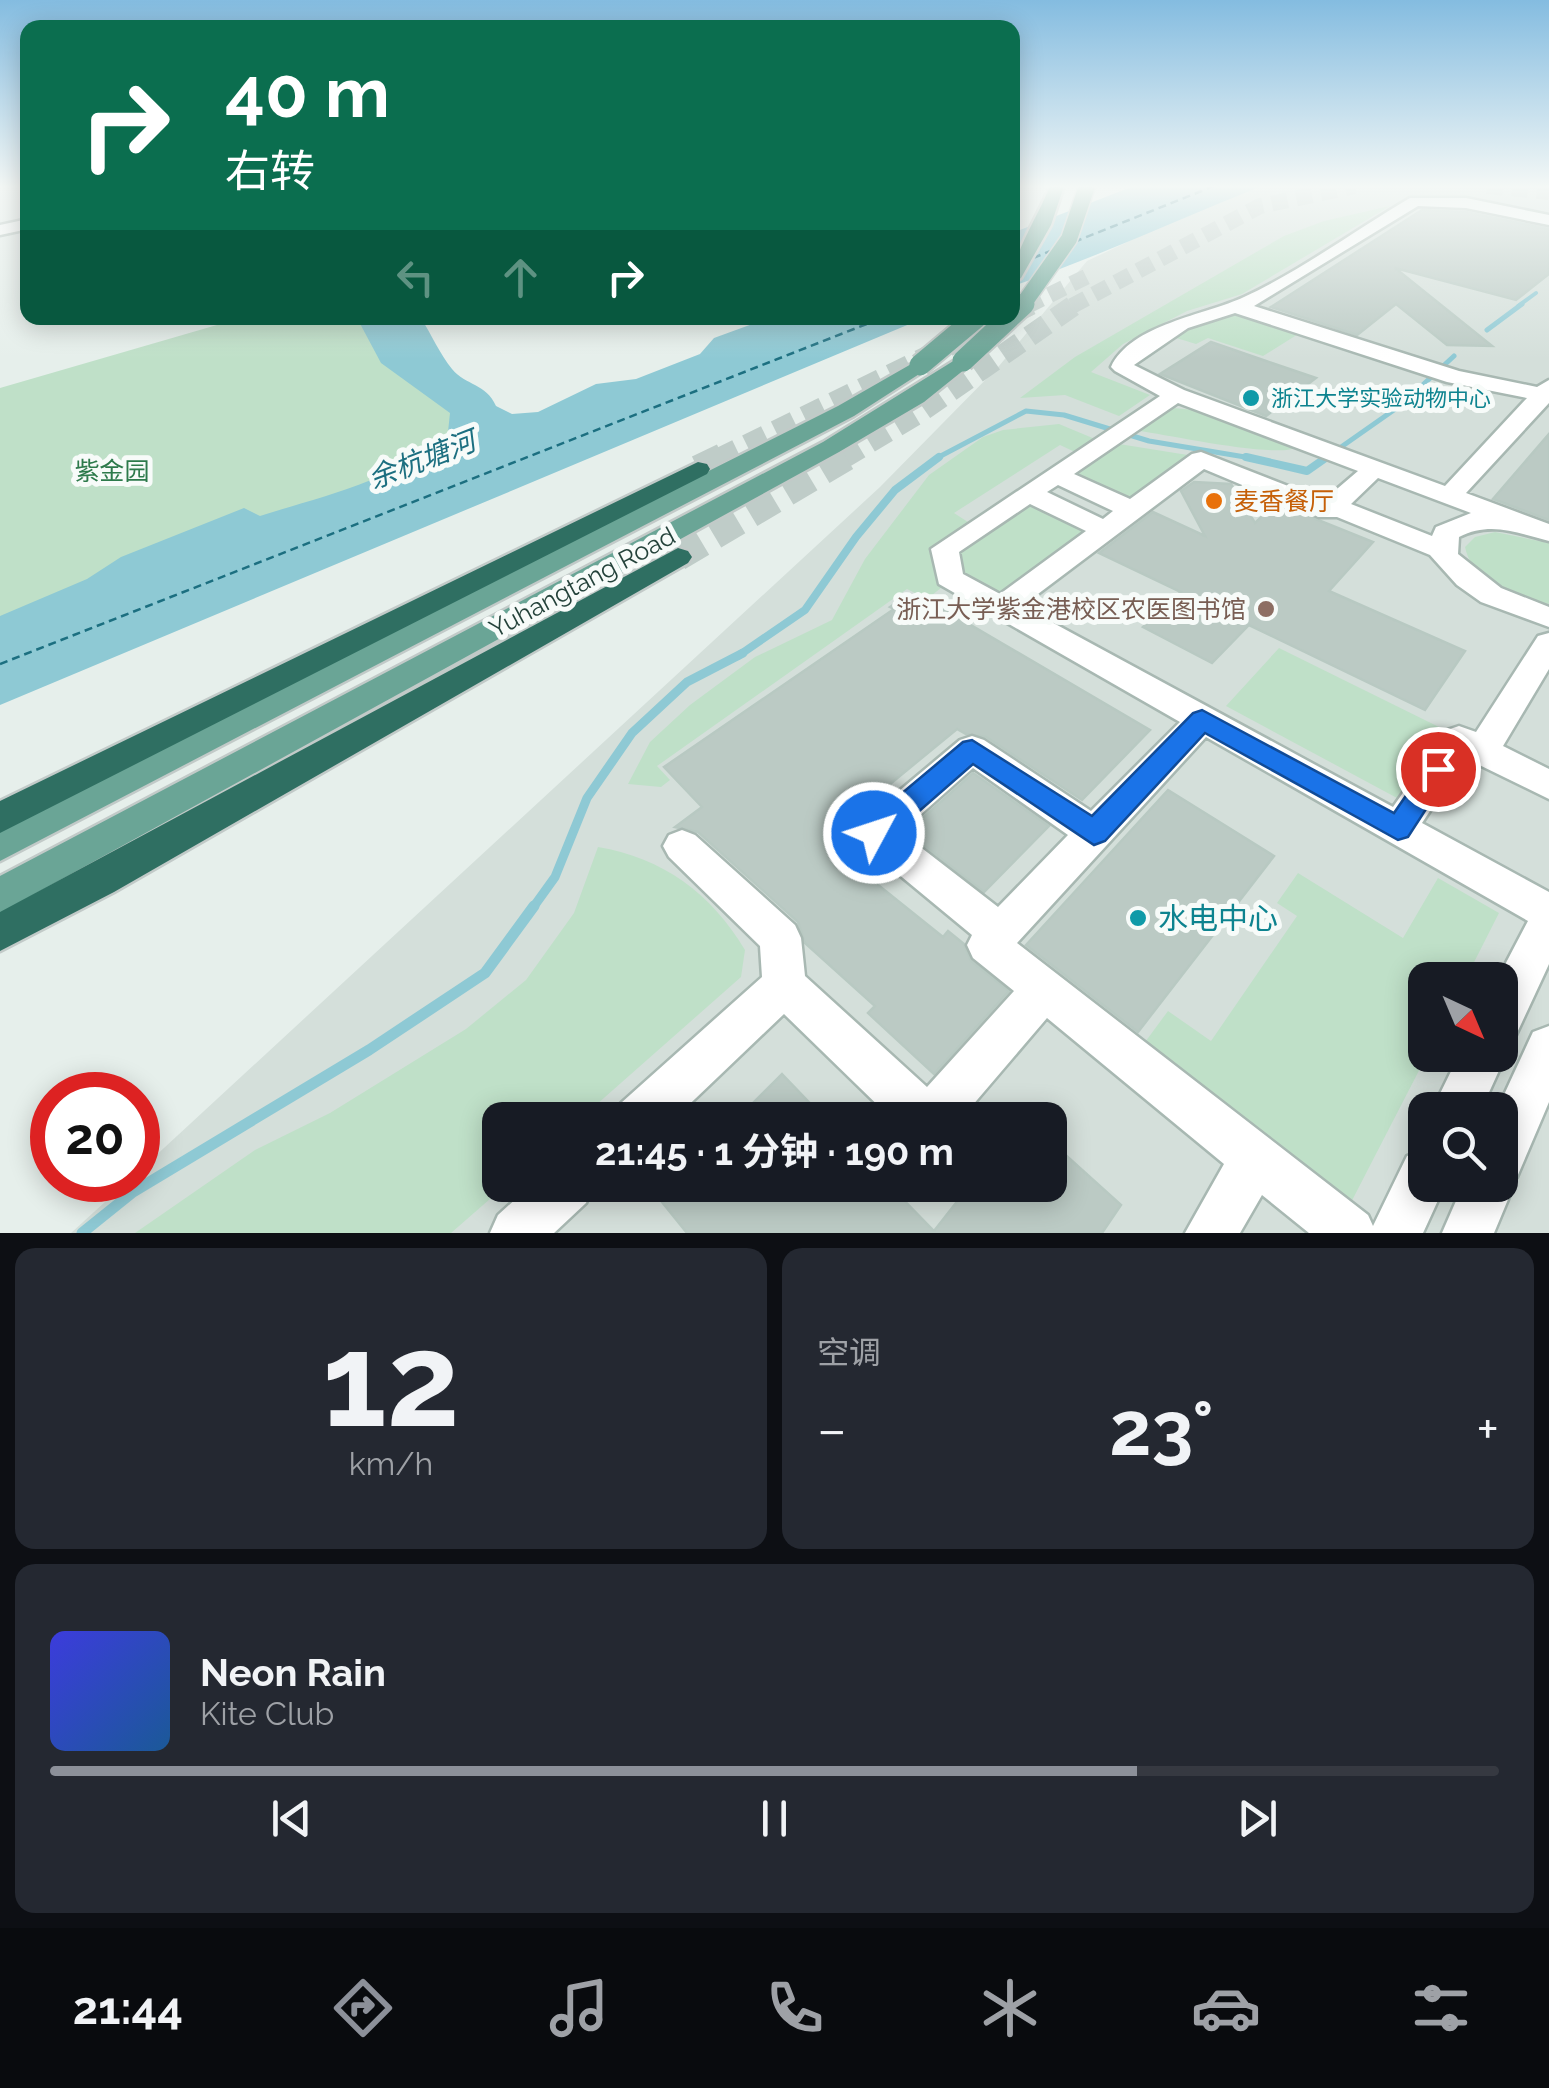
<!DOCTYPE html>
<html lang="zh">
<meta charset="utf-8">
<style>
:root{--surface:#171b24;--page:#242831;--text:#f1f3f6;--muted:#9ea1a6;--line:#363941;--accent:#8c9099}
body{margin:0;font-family:Raleway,"Noto Sans SC",sans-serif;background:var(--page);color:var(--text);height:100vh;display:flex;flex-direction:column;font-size:38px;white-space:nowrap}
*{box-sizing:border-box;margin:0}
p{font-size:32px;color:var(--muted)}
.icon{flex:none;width:55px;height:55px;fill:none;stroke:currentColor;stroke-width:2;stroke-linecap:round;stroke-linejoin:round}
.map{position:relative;height:1233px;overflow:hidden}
.drawer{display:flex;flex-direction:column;gap:15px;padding:15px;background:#0d0f14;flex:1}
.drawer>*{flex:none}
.top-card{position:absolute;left:20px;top:20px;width:1000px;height:305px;border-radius:20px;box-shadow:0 5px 25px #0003;background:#0b6e4f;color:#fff;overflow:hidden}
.needle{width:65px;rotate:136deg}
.buttons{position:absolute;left:1408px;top:962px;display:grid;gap:20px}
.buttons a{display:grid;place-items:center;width:110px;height:110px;border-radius:20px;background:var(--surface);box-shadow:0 5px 25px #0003;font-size:50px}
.speed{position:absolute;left:30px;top:1072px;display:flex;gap:20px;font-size:50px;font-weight:700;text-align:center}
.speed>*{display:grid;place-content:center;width:130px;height:130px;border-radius:50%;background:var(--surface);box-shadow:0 5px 25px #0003;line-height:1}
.speed .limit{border:15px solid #d22;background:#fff;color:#111}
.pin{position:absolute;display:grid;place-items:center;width:85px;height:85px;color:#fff;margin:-42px;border:5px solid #fff;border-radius:50%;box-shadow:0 2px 10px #0007}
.me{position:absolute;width:110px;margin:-55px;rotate:50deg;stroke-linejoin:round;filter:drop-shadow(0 0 8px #0008)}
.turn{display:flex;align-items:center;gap:35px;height:210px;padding:0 40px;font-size:45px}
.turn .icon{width:130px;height:130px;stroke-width:2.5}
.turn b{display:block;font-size:70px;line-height:85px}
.lanes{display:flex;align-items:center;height:95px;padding:0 40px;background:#0003;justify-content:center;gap:50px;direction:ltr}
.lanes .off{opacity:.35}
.big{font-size:75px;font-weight:700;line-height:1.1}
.drawer .widget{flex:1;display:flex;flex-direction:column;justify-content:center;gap:15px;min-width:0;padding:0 35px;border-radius:20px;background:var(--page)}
.drawer .dial{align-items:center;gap:0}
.dial b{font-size:130px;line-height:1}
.song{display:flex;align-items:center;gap:30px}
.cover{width:120px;height:120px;border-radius:15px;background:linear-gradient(135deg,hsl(240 70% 55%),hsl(210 70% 35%))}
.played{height:10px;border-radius:5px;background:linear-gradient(90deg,var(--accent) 75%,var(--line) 75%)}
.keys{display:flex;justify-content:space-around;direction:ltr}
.heat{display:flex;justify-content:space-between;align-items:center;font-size:55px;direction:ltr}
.drawer .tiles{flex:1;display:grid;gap:15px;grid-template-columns:1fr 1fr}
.widget:last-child{grid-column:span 2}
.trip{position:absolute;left:482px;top:1102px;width:585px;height:100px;border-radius:20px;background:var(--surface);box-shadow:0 5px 25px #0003;font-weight:700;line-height:100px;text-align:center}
.tabs{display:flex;height:160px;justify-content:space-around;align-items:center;background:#090b0e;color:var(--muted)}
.tabs .icon{width:70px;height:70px}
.tabs .current{color:var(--accent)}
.tabs b{font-size:45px;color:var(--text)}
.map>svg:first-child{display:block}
</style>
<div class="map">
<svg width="1549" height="1233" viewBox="0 0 1549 1233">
<rect width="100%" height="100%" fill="#e6efeb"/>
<path fill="#d4dfda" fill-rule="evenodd" d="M1262 186H1549V1233H71L129 1180H138V1172L880 487 999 366 1087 261 1174 220ZM1425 980H1500V1055H1425ZM1425 1110H1500V1185H1425ZM500 1120H1050V1185H500Z"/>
<path fill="#bfe0c8" d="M1390 206 1242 294 1187 311 1123 344 1091 372 1150 395 1119 416 1065 395 1020 398 1075 357 1284 236 1324 221Z
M1243 313 1303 331 1263 356 1208 338 1196 344 1173 337 1214 318Z
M241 318H380L463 414 462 457 0 631V388Z
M1173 408 1196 410 1297 447C1279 459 1169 435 1140 431Z
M1059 424 1095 439 1075 452 1060 445 954 513 971 524 939 546 946 584 927 599 907 589 657 766 670 780 661 787 628 784 650 742 690 705 755 657 832 620 865 559 929 475 983 437 1003 430Z
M1119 444 1194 456 1131 502 1072 475Z
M1034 501 1093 530 1000 599 957 574 954 555Z
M1495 532 1549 543V604C1517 599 1472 582 1465 547L1475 537Z
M1279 648 1443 729 1397 798 1226 706Z
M598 847C663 858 711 893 745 950L741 977 579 1120H500V1185H506L451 1233H135L255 1150 330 1113 466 1029 526 980 574 913Z
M1298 873 1403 938 1438 878 1499 913 1465 980H1425L1427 1055 1344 1216 1137 1053 1168 1011 1211 1041 1297 916 1277 903Z"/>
<path fill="#8ec9d4" d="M1134 186H1262C1178 219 1098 257 1013 286L1012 233Z
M357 318H421C431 334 440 354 452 369 466 386 486 383 496 406L512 414 538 412 596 384 636 379 700 354 714 338 769 318H924L0 705V616L87 579 121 557 244 508 260 516C325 495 398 481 448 432L450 413 381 363Z"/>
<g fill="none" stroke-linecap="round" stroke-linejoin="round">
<path stroke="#8ec9d4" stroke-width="4" d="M1518 306 1536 293"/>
<path stroke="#8ec9d4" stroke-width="5" d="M1487 330 1522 304
M935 459 1026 411 1064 415 1149 441 1257 459
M1324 459 1401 405 1454 356"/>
<path stroke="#8ec9d4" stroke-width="8" d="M1246 457 1307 471 1327 457
M738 656 805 610 856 537 895 490 939 457"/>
<path stroke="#8ec9d4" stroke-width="9" d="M532 909 555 877 587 798 632 733 687 682 743 653"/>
<path stroke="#8ec9d4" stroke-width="11" d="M82 1233 133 1192 369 1050 485 973 534 906"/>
<path stroke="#1c6f80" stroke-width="2.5" stroke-dasharray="8 5" stroke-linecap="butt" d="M1074 242 1214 186
M1033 258 1053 250
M0 664 882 318"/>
</g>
<path fill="#bbcac4" stroke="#b8c9c2" stroke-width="2.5" d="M1422 210 1466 212 1549 229V274L1516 300 1395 268 1492 346 1447 345 1396 304 1357 335 1271 307Z
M1211 342 1266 361 1316 378 1266 416 1160 374Z
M1549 434V520L1493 499Z
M1194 482 1231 484 1255 523 1276 503 1373 542 1329 591 1465 651 1425 710 1249 625 1212 663 1143 627 1181 592 1099 553 1153 512 1205 536 1181 491Z
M908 594 936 610 940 607 1150 730 1082 800 986 737 966 734 957 729 822 840 943 937 948 931 964 944 971 961 1009 991 934 1074 868 1013 875 1006 805 943 798 922 698 832 675 827 702 807 664 767 894 609 890 607Z
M973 773 1049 826 984 892 907 832Z
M1168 790 1274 856 1138 1032 1026 945Z
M782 1074 826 1120H736Z
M1050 1141 1121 1205 1102 1233H687L658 1197 670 1185H889L934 1231 970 1185H1050Z"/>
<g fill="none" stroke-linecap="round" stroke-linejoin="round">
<path stroke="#bfccc8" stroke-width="16" stroke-dasharray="16 9" stroke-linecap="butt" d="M1487 186 1549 192
M1027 306 1090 275
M1072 306 1260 206 1355 186"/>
<path stroke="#bfccc8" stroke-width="21" stroke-dasharray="21 11" stroke-linecap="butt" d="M1012 314 1032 304
M718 459 1006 318
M842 459 919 413 1076 304"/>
<path stroke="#bfccc8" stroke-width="28" stroke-dasharray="28 14" stroke-linecap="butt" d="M698 469 723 457
M678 557 846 457"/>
<g stroke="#a8b8b2" stroke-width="5">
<path id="minor" d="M1410 198H1466L1549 215V225L1466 208 1418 206 1254 306 1459 371 1537 387 1549 380V403L1466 493 1549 524V541C1517 533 1491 521 1459 537L1458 554 1501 588 1549 607V627L1481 602 1457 585 1430 555 1337 517H1319L1204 469 1022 606 1393 807 1447 730 1459 726 1476 732 1538 636 1549 633V669L1503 746 1549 769V799L1465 758 1422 823 1549 892V964L1516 1035 1500 1041 1506 1055 1481 1110H1432L1459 1055H1500L1497 980 1528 921 1206 737 1017 943 1368 1215 1373 1226 1407 1156 1425 1149V1185H1445L1423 1233H1309L1262 1195 1240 1233H1185L1224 1164 1047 1018 960 1120H893L784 1014 673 1120H614L621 1103 762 977 760 946 669 857 663 846 669 835 682 830 695 835 795 925 801 938 805 976 927 1087 1014 991 973 958 967 945 972 935 862 844 856 833 862 822 960 740 972 736 984 740 1091 811 1180 722 939 584 931 549 1160 396 1115 371 1111 367C1131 324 1206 315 1244 297 1297 273 1359 228 1410 198ZM1235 313 1447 382 1527 398 1445 486 1184 390 1134 365 1188 328ZM1178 403 1358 471 1324 500 1201 452 1192 454 1130 499 1074 474ZM1378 478 1471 513 1436 527 1432 536 1351 504ZM1058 485 1113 511 1103 519 1047 492ZM1030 504 1086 531 1000 594 963 574 959 552ZM973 768 1068 835 998 907 901 832Z
M28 219V229L0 235V225Z
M1549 1026V1102L1517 1177 1512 1180 1514 1185 1494 1233H1442L1463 1185H1500L1497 1110 1533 1032Z
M531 1185H593L586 1203 554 1233H490L498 1215Z"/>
</g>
<g stroke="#c2cac8" stroke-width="5">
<path id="major" d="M1050 186H1064L1051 225 1021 278 1012 283C1012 254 1038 217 1050 186Z
M963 355 970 357 973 361 970 365 924 402 839 452 0 913V876L823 442Z
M920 359 931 365 927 369 854 416 0 861V827L838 406Z"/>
</g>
<g stroke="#c2cac8" stroke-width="5">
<path id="highway" d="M698 462 707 464 710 469 707 474 0 833V801Z
M678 548 688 551 692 557 688 563 114 892 0 951V912Z"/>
</g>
<use href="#minor" fill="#fff" fill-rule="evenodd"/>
<use href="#major" fill="#6aa596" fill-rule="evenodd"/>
<use href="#highway" fill="#2f6f62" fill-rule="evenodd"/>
<g stroke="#c2cac8" stroke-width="19" stroke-linecap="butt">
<path id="major-bridge-far1" d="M1022 306 1069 239 1087 186"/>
</g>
<g stroke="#c2cac8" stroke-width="25" stroke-linecap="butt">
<path id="major-bridge" d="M963 361 1024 304
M920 365 976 318"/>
</g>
<use href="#major-bridge-far1" stroke="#6aa596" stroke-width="16"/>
<use href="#major-bridge" stroke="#6aa596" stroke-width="21"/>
</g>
<linearGradient id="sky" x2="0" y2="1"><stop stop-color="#84bce0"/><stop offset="0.52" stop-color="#f4f8f6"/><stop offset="1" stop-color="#f4f8f6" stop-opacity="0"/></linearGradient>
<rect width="1549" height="359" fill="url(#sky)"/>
<path fill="#1a73e8" stroke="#114b97" stroke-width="2.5" d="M1202 710 1394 813 1429 762 1438 759 1448 762 1452 769 1408 837 1398 840 1205 733 1105 841 1094 845 973 764 885 841 874 845 864 841 860 833 864 825 963 742 972 740 1092 816 1193 713Z"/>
<g fill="#0f9aa8" stroke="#f7fbf9" stroke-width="4">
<circle cx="1251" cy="398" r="10"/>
<circle cx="1138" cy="918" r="10"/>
</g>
<circle fill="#e8710a" stroke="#f7fbf9" stroke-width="4" cx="1214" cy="501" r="10"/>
<circle fill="#8d6e63" stroke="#f7fbf9" stroke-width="4" cx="1266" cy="609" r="10"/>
<g text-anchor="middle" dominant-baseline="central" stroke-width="10" stroke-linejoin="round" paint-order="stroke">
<g font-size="22" fill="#0d838f" stroke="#f7fbf9" text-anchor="start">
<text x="1271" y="398">浙江大学实验动物中心</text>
</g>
<g font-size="25" fill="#2d7a4b" stroke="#f7fbf9">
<text x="112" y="471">紫金园</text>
</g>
<g font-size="25" fill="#c56008" stroke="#f7fbf9" text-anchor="start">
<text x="1234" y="501">麦香餐厅</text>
</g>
<g font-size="25" fill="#24423a" stroke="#f7fbf9">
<text transform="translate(582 582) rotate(-28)">Yuhangtang Road</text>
</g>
<g font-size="25" fill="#785e54" stroke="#f7fbf9" text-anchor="end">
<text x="1246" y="609">浙江大学紫金港校区农医图书馆</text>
</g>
<g font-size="28" font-style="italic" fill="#1c6f80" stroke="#f7fbf9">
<text transform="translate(422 460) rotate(-21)">余杭塘河</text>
</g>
<g font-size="30" fill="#0d838f" stroke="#f7fbf9" text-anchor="start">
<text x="1158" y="918">水电中心</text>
</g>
</g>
</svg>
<div class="buttons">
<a><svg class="needle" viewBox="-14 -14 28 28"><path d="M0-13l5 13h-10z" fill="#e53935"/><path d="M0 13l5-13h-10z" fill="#9ea1a6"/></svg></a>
<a><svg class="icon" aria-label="search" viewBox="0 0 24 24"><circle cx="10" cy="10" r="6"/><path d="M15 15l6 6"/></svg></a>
</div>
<div class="speed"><div class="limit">20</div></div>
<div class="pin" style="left:1438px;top:769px;background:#d93025"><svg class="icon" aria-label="arrive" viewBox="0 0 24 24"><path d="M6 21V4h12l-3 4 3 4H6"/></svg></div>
<svg class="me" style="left:874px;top:833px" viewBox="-20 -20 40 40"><circle r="17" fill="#1a73e8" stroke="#fff" stroke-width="3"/><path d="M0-11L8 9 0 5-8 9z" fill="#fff"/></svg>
<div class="trip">21:45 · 1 分钟 · 190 m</div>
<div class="top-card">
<div class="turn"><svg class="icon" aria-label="right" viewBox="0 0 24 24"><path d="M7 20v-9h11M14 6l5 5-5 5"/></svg><div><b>40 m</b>右转</div></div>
<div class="lanes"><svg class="icon off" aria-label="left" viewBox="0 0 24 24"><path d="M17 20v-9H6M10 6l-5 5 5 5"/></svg><svg class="icon off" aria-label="ahead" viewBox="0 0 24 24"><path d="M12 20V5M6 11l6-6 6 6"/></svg><svg class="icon" aria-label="right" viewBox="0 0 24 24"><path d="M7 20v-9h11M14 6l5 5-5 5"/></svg></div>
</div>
</div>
<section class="drawer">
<div class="tiles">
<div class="widget dial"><b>12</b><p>km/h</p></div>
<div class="widget"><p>空调</p>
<div class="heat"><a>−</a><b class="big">23°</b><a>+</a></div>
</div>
<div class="widget">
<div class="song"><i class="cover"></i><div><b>Neon Rain</b><p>Kite Club</p></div></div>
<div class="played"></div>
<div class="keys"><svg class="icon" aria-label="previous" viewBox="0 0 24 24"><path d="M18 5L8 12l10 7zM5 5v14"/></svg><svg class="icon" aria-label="pause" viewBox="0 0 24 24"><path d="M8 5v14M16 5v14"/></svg><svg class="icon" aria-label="next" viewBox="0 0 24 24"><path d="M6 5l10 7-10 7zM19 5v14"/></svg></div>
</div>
</div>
</section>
<nav class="tabs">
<b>21:44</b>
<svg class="icon current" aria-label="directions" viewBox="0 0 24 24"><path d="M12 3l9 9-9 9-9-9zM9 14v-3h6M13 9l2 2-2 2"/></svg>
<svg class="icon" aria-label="music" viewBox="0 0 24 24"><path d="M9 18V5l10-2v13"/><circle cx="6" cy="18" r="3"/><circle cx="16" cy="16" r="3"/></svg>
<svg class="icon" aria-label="phone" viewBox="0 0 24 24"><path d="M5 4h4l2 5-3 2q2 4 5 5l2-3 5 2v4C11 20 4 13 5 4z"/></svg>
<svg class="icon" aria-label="climate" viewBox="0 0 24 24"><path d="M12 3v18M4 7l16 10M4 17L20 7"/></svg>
<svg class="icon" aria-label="car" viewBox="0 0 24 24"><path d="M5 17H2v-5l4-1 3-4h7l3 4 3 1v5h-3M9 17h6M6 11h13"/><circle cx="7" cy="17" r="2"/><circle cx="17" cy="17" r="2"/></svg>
<svg class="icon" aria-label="filters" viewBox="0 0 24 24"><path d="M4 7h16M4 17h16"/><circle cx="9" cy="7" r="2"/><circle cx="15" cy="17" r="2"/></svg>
</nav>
